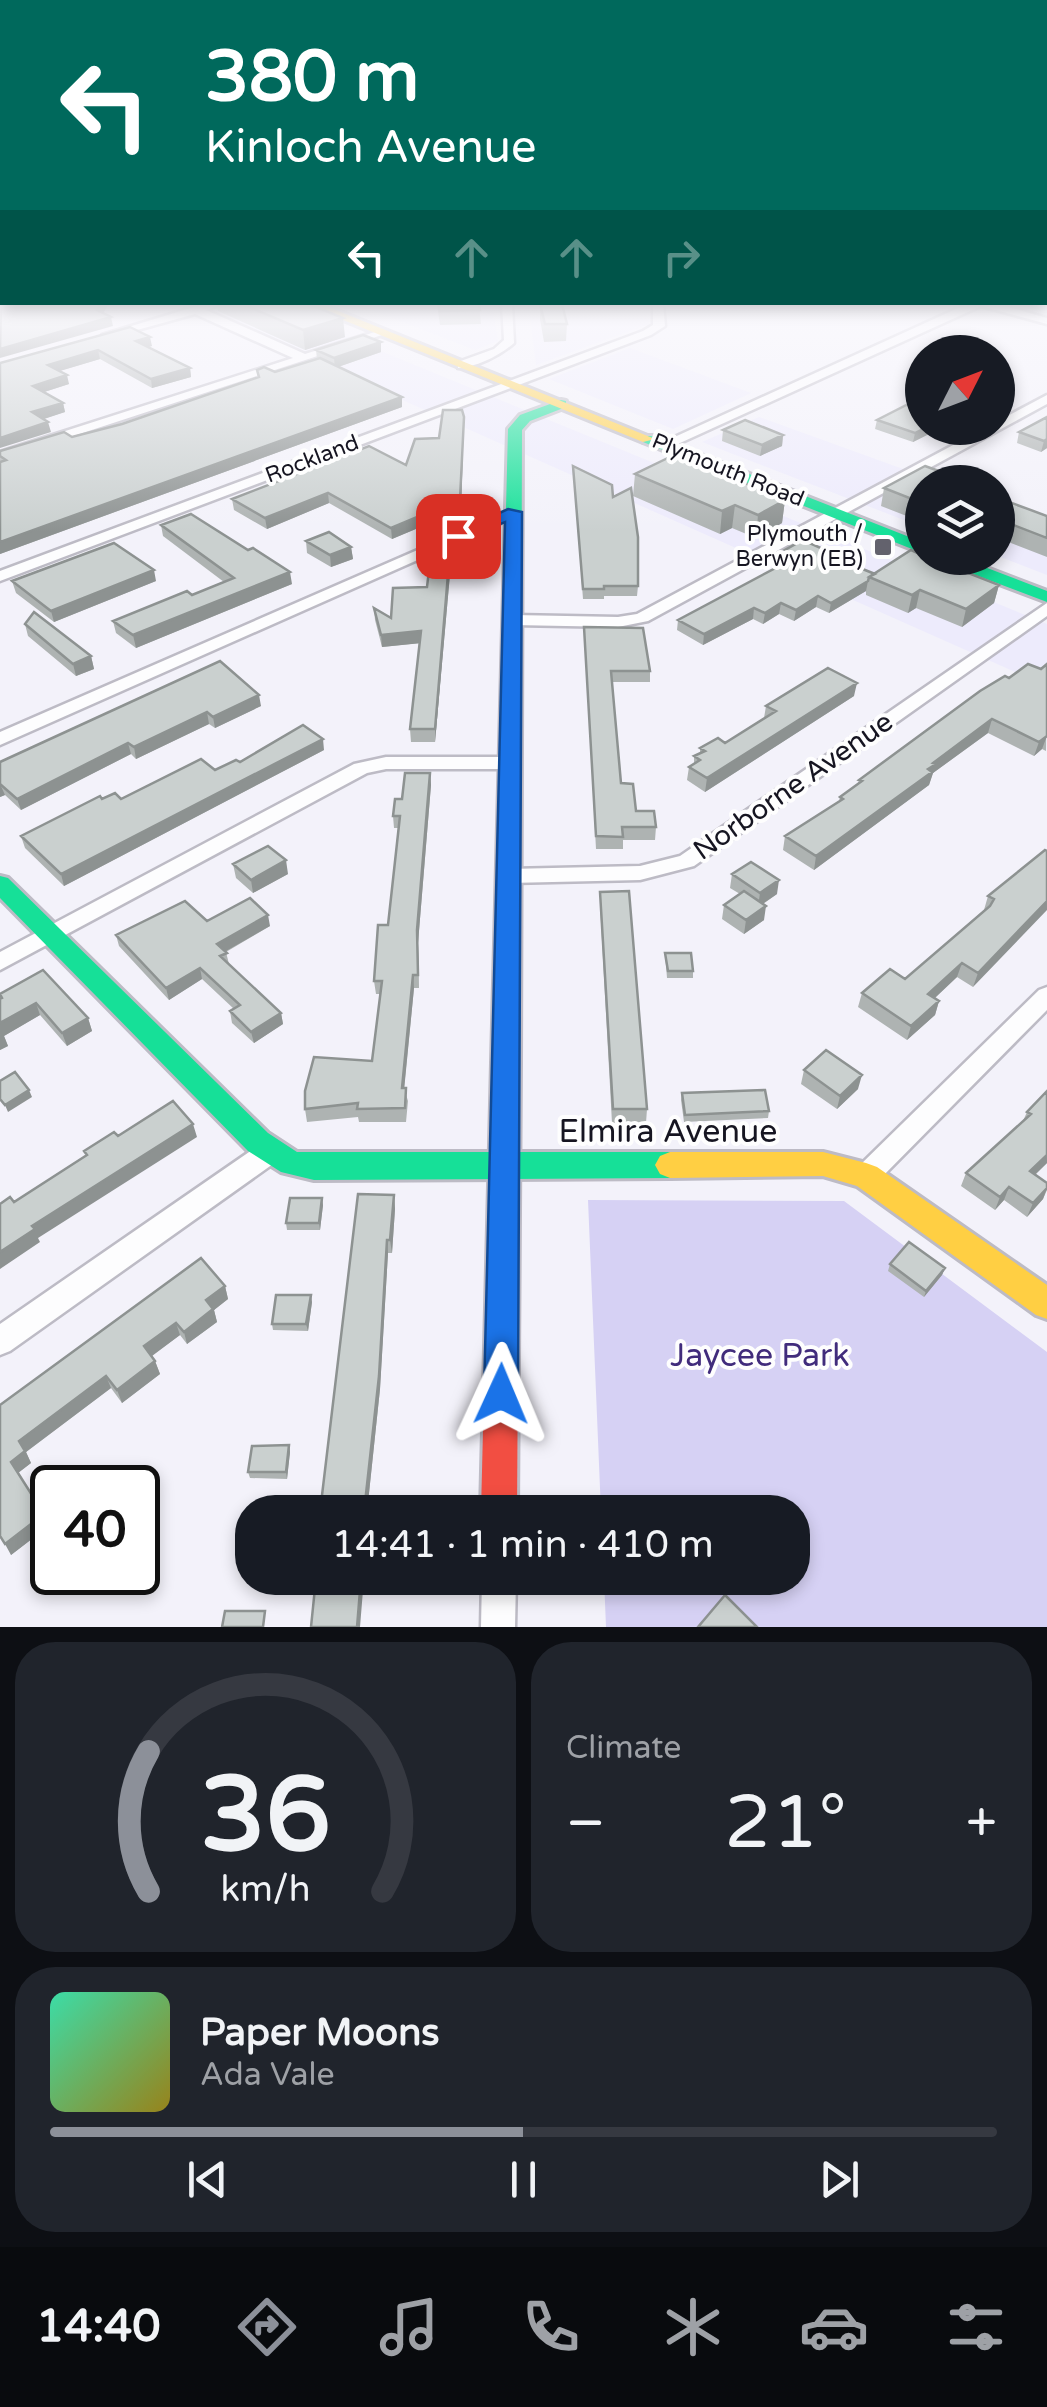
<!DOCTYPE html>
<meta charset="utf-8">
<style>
:root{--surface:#171b24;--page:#20242c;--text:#f1f3f6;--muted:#9ea1a6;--line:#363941;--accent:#8c9099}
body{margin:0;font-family:"Varela Round",sans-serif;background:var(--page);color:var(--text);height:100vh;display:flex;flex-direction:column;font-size:38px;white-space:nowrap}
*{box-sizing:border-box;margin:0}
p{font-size:32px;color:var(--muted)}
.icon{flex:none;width:55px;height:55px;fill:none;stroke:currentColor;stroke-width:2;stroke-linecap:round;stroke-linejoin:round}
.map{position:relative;height:1627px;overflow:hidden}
.details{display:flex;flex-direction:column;gap:15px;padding:15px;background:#0d0f14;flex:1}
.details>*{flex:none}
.banner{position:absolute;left:0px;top:0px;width:1048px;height:305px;box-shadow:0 5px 15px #0003;background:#00695c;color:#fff;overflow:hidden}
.needle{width:65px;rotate:48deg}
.buttons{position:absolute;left:905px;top:335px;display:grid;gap:20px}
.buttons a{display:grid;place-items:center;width:110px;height:110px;border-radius:50%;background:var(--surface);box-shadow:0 5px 15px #0003;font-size:50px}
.speed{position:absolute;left:30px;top:1465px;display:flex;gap:20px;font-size:50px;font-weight:700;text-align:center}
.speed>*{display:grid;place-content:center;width:130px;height:130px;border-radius:50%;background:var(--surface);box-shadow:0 5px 15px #0003;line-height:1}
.speed .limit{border:5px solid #111;border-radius:15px;background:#fff;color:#111}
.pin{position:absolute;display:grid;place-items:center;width:85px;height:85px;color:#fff;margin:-42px;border-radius:20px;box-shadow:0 5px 15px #0006}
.me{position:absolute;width:110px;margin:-55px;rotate:1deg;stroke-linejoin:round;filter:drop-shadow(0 0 8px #0008)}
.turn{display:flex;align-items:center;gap:35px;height:210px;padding:0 40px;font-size:45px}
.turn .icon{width:130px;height:130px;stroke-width:2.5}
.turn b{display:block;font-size:70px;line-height:85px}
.lanes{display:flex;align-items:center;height:95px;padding:0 40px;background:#0003;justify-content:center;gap:50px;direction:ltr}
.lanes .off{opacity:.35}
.big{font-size:75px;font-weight:600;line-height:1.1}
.details .widget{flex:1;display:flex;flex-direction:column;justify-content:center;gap:15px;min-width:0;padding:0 35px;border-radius:40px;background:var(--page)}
.details .dial{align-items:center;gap:0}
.dial svg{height:260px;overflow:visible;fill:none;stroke:var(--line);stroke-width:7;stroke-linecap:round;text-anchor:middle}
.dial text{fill:var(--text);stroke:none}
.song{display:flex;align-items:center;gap:30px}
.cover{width:120px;height:120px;border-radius:15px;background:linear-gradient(135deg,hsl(160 70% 55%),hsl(50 70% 35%))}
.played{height:10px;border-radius:5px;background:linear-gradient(90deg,var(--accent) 50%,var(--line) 50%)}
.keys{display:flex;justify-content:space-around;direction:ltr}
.heat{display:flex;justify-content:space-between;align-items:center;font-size:55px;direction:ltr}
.details .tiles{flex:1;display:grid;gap:15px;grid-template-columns:1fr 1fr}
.widget:last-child{grid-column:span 2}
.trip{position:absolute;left:235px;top:1495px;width:575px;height:100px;border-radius:40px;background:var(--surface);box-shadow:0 5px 15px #0003;font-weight:600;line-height:100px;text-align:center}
.tabs{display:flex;height:160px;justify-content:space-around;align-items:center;background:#090b0e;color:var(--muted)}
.tabs .icon{width:70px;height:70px}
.tabs .current{color:var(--accent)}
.tabs b{font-size:45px;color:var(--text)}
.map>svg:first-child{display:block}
</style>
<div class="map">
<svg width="1047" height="1627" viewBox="0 0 1047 1627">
<rect width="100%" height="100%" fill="#f3f2fa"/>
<path fill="#edebfc" d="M237 304H266L1047 624V686L319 363 291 358 196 315Z
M356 304H492L498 341 475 350Z
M530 317 648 318 649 324 536 365Z
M630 348 751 393 673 429 549 379Z
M759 417 939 482H922V527L702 442Z
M998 504 1047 522V575L998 556Z"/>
<path fill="#d6d1f4" d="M588 1200 844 1201 1047 1352V1627H606L604 1578H792V1512H601Z"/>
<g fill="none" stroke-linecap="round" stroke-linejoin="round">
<g stroke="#bdbbc5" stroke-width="5">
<path id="street" d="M204 304H222L206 310 305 354 378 331 388 333 0 460V452L293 358 195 314 108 338 102 335Z
M502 304H512L514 343C499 356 477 367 458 368V362L494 349 504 340Z
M653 304H663L665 326 651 335 0 581V571L643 331 653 325Z
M967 304H998L1047 318V324L981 306 669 448 657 445Z
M1047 395V404L648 621 618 627 514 625 506 620 514 615 618 617 637 614 985 428H998V421Z
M514 508 519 509V515L0 745V732Z
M1047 603V616L694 866 640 880 509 883 498 876 509 869 640 866 680 856Z
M386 757H510L520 763 510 769H386L367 773 0 970V952L354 764Z
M1047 987V1010L875 1184 866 1187 857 1184 853 1176 857 1168 1039 990Z
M271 1140 280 1143 284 1151 280 1159 10 1351 0 1355V1324L262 1143Z
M482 1578H516L515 1627H481Z"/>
</g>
<g stroke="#bdbbc5" stroke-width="6">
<path id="fast" d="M561 400 566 401V407L530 421 522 430 520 1063 516 1071 506 1074 496 1071 492 1063 508 429 520 415Z
M643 436H653L922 542V553L643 442Z
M939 558H961L1047 591V602L941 562Z
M0 876 8 878 268 1133 297 1152H670L680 1156 685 1165 680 1174 670 1178 314 1180 281 1172 248 1151 0 898Z"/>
</g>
<g stroke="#bdbbc5" stroke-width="6">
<path id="slow" d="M304 304H321L655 439 643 442Z
M670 1152H823L866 1163 877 1167 1047 1285V1319L1036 1315 857 1186 823 1176 670 1178 660 1174 655 1165 660 1156Z"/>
</g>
<g stroke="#bdbbc5" stroke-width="6">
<path id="jam" d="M506 1052 516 1055 520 1063 517 1512H481L492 1063 496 1055Z"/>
</g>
<use href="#street" fill="#fdfdfe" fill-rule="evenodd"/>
<use href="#fast" fill="#16e098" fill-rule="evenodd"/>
<use href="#slow" fill="#ffcf43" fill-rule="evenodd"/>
<use href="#jam" fill="#f24e42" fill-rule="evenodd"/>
</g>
<path fill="#aeb3b2" d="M217 304H309L345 337 305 350 218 311Z
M437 304H479L481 324 440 325Z
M540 304 567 324 566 341 544 342 540 319Z
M130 327 152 346 148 347 190 368 191 377 152 388 100 359 59 371 69 384 44 392 63 403 65 412 43 419 51 432 0 363Z
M381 342V352L338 367 402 397V407L0 554V451L72 437 122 424 258 378 257 370 275 372 317 359 316 350Z
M464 417 461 510 392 539 329 503 267 529 234 510 232 499 406 465Z
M1047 417V448L1041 452 1017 443 1019 432Z
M877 420 922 428H941L913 442 875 429Z
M723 430 783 435 782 446 760 456 722 441Z
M573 466 613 497 638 586 637 596H604V599H583Z
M635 474 785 500 782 523 756 538 732 528 720 534 633 496Z
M922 482V522L881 506 884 488Z
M998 493 1001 499 1047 516V557L998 538Z
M161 525 292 584 136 648 116 633 113 621 192 595 224 582 163 536Z
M306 541 351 547 353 559 331 567 307 553Z
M785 550 834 557 875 574 999 585 994 603 962 627 916 608 908 613 866 595V591L829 613 816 607 794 621 779 614 763 624 753 619 703 645 677 630 678 620 787 562 783 560Z
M449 562 450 574 435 742H411L410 729 420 643 382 647 375 620 374 608 391 618 427 587Z
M12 581H156L54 622 16 593Z
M25 624 91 656 94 669 76 676 28 636Z
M584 627 650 671V682H612L621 783 636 811 656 827 655 840H623V849H596Z
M220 661 261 706 215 728 209 724 136 759 131 754 21 810 5 795 0 797V762Z
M1047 664 1046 751 1042 749 1034 756 988 733 933 773 929 785 814 870 783 850 785 836 839 801 840 797 858 784 859 780 1009 678 1041 669Z
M854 696 705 792 687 780 689 767 694 764V756L700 753V748L725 743 764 718 766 706Z
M324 750 64 886 25 848 21 836 102 799H121L240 762Z
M430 773 431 785 418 943 419 988H414L404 1088 408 1101 406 1122H359L358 1117 307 1122 305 1109 372 1061 380 994H376L374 981 388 925 398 828H394L393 816 402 799Z
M1047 851 973 987 957 977 935 998 939 1001 935 1015 907 1040 858 1007 862 993 905 979 984 910 988 896Z
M233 864 288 874 253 893 236 878Z
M732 874 777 894 763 904 764 920 744 934 722 919 724 905 740 894 730 888Z
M600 892 647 1109 646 1123H612L600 905Z
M207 921 270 926 226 952 229 964 281 1013 283 1024 254 1043 232 1023 230 1011 234 1009 202 979 169 1000 119 946 116 935Z
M665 953 693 971V978H667Z
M0 994 88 1018 92 1031 67 1046 40 1015 4 1036 8 1046 0 1050Z
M804 1070 858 1089 837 1109 801 1084Z
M1047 1091V1163L1035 1175 1047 1183V1190L1043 1199 1027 1217 1004 1200 995 1210 961 1186 966 1173 1023 1121 1027 1112Z
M682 1093 769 1111 768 1118 684 1122 681 1100Z
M394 1195 395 1209 392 1253H388L380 1389 367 1512H320Z
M323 1205 320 1230H287L286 1223Z
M890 1264 945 1268 942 1275 924 1297 888 1271Z
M225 1286 228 1299 214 1310 217 1322 187 1344 180 1335 151 1356 155 1361 160 1374 122 1403 111 1388 26 1452 31 1463 18 1473 50 1525 11 1555 0 1405Z
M312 1302 308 1331 273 1330 272 1324Z
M289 1445 290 1452 287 1479 250 1478 248 1472Z
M252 1529V1563H239L237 1557Z"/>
<path fill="#8d9291" d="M102 304H109L99 319 97 310Z
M111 317 113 326 0 358V349Z
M343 318 345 337 305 350 303 330Z
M150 337 152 346 138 350 136 341Z
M381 342V352L335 368 334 358Z
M98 350 100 359 50 374 48 365Z
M190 368 191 377 152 388 151 379Z
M67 375 69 384 35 395 33 386Z
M402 397V407L0 554V542Z
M63 403 65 412 35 422 32 412Z
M464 417 461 510 392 539 391 528Z
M48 422 51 432 0 448V438Z
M925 428H941L913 442 915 433Z
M783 435 782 446 760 456 762 445Z
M1047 439V448L1041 452 1044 441Z
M328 493 329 503 267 529 265 518Z
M785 500 782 523 756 538 758 515Z
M735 505 732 528 720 534 722 511Z
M351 547 353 559 331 567 330 555Z
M449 562 450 574 435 742V729Z
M154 570 156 581 54 622 51 611Z
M290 572 292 584 136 648 133 635Z
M868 581 866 591 829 613 831 603Z
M999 585 994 603 962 627 966 609Z
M920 590 916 608 908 613 912 595Z
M818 596 816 607 794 621 796 610Z
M781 603 779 614 763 624 765 613Z
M754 608 753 619 703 645 704 634Z
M421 631 422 643 382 647 381 635Z
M91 656 94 669 76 676 73 664Z
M857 683 854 696 705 792 707 778Z
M259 695 261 706 215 728 213 717Z
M207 712 209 724 136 759 134 747Z
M992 719 988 733 933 773 929 785 814 870 816 856 933 763Z
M1047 736 1042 749 1034 756 1039 742Z
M323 739 324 750 64 886 61 874Z
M128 743 131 754 21 810 17 799Z
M430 773 431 785 418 943 419 988 417 930Z
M0 784 5 795 0 797Z
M286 860 288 874 253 893 251 880Z
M779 880 777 894 758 907 760 893Z
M1047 901V910L973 987 978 973Z
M766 906 764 920 744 934 746 920Z
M268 915 270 926 219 955 217 944Z
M962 963 957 977 924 1008 928 994Z
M200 968 202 979 169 1000 166 988Z
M413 975 414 988 403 1101 402 1088Z
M939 1001 935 1015 907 1040 911 1026Z
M36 1003 40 1015 4 1036 8 1046 0 1050V1023Z
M281 1013 283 1024 254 1043 251 1032Z
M88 1018 92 1031 67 1046 62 1033Z
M862 1075 858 1089 837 1109 840 1096Z
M29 1090 32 1097 8 1112 5 1105Z
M193 1124 197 1137 38 1238 40 1242 0 1269V1252L32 1226Z
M1047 1155V1163L1024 1185 1030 1171Z
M1009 1187 1004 1200 995 1210 1000 1197Z
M1047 1188 1043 1199 1027 1217 1033 1203Z
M394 1195 395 1209 392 1253 390 1240Z
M322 1198 323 1205 320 1230 319 1223Z
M387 1240 388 1253 380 1389 367 1512H364Z
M945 1268 942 1275 924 1297 926 1291Z
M225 1286 228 1299 214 1310 217 1322 187 1344 184 1332 206 1300Z
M311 1295 312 1302 308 1331 306 1324Z
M176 1323 180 1335 148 1359 144 1346Z
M155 1361 160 1374 122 1403 117 1390Z
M106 1376 111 1388 26 1452 31 1463 18 1473 11 1462 19 1441Z
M289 1445 290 1452 287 1479 286 1472Z
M44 1514 50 1525 11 1555 5 1544Z
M361 1578H364L360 1627H357Z"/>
<path fill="#cad0cf" stroke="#8d9291" stroke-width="2.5" d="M1 304H102L97 310 111 317 0 349Z
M242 304H309L343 318 303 330Z
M438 304H479L480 310 440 311Z
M540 304H562L567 324H545Z
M130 327 150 337 136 341 190 368 151 379 98 350 48 365 67 375 33 386 63 403 32 412 48 422 0 438V363Z
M363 335 381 342 334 358 316 350Z
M320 358 402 397 0 542V462L6 460 0 456V451L64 432 72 437 122 424 259 377 257 370 264 367 275 372Z
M922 397V428H925L915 433 877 420Z
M443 410H462L464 417 460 499 391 528 328 493 265 518 232 499 369 446 406 465 415 439 439 438Z
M1047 417V439L1044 441 1019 432Z
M745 420 783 435 762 445 723 430Z
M676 454 785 500 758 515 735 505 722 511 635 474Z
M573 466 612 485 613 497 631 488 638 537V586H604V589H583Z
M925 466 969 482H922V503L884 488Z
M998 493 1001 499 1047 516V538L998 519Z
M191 514 248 550 253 548 290 572 133 635 113 621 187 591 192 595 234 578 161 525Z
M329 532 351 547 330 555 306 541Z
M803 540 834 554 830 556 875 574 869 577 868 581 831 603 818 596 796 610 781 603 765 613 754 608 704 634 678 620 798 556 785 550Z
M114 543 154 570 51 611 12 581Z
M911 550 922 555V558H930L999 585 966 609 920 590 912 595 869 577Z
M430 562H449L435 729H410L421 631 381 635 374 608 391 618 393 588 427 587Z
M34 612 91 656 73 664 25 624Z
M584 627 643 628 650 671H611L621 783 633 784 636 811H654L656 827H622L623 837 596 836Z
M220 661 259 695 213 717 207 712 134 747 128 743 17 799 0 784V762Z
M1028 664 1041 669 1047 664V736L1039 742 992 719 933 763 936 764 928 769 932 772 816 856 785 836 843 799 840 797 862 781 859 780 980 691 1005 676 1009 678Z
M828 668 857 683 707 778 689 767 700 760 694 756 705 751 700 748 718 738 725 743 776 711 766 706Z
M303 725 323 739 61 874 21 836 100 796 102 799 115 793 121 799 201 759 215 770 236 760 240 762Z
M405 773H430L417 930 418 975H413L402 1088H406L405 1108 357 1109 358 1103 305 1109V1091L314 1057 372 1061 382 981H374L378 925H388L400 816H393L395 799H402Z
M268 846 286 860 251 880 233 864Z
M1045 850 1047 851V901L978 973 962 963 928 994 939 1001 911 1026 862 993 890 969 905 979 990 906 994 899 988 896Z
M751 862 779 880 760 893 732 874Z
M629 891 647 1109H613L600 892Z
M744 891 766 906 746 920 724 905Z
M250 898 268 915 217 944 227 953 220 956 281 1013 251 1032 230 1011 240 1005 200 968 166 988 116 935 185 901 207 921Z
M665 953H691L693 971H668Z
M43 970 88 1018 62 1033 36 1003 0 1023V999L2 998 0 994Z
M826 1050 862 1075 840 1096 804 1070Z
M15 1072 29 1090 5 1105 0 1099V1081Z
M765 1090 769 1111 685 1115 682 1093Z
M1047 1091V1155L1030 1171 1047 1183V1188L1033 1203 1009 1187 1000 1197 966 1173 1031 1114 1027 1112Z
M173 1101 193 1124 32 1226 35 1229 0 1252V1204L10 1197 14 1202 87 1155 84 1151 114 1132 118 1136Z
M358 1194 394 1195 390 1240H387L379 1376 364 1512H320Z
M290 1198H322L319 1223H286Z
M909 1242 945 1268 926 1291 890 1264Z
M201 1258 225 1286 206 1300 213 1309 184 1332 176 1323 144 1346 155 1361 117 1390 106 1376 19 1441 25 1451 11 1462 44 1514 5 1544 0 1536V1405Z
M276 1295H311L306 1324H272Z
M289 1445 286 1472H248L252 1446Z
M241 1529H252V1557H237Z
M316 1578H361L357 1627H311Z
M725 1595 757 1627H698Z
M225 1611H265L263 1627H222Z"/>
<linearGradient id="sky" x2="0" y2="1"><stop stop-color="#a4c3f0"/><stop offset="0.57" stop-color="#faf9fd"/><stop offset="1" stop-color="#faf9fd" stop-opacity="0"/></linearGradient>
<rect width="1047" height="532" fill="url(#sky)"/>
<path fill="#1a73e8" stroke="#114b97" stroke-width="2.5" d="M508 509 522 512 518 1394 513 1406 501 1411 489 1406 484 1394 505 522 458 541 449 536Z"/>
<rect fill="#63626d" stroke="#fefefe" stroke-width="4" x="873" y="537" width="20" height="20" rx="5"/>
<g text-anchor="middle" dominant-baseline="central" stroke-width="8" stroke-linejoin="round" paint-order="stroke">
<g font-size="22" fill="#161521" stroke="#fefefe">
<text transform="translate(312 459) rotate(-21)">Rockland</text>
<text transform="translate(728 470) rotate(22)">Plymouth Road</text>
</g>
<g font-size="22" fill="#161521" stroke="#fefefe" text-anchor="end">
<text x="863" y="534">Plymouth /<tspan x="863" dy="25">Berwyn (EB)</tspan></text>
</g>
<g font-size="28" fill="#161521" stroke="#fefefe">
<text transform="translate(793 786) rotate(-35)">Norborne Avenue</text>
</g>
<g font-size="32" fill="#161521" stroke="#fefefe">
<text x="668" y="1132">Elmira Avenue</text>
</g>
<g font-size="32" fill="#412c7c" stroke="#fefefe">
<text x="760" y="1356">Jaycee Park</text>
</g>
</g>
</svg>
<div class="buttons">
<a><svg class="needle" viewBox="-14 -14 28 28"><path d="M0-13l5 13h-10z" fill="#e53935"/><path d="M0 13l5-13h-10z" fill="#9ea1a6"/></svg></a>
<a><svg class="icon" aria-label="layers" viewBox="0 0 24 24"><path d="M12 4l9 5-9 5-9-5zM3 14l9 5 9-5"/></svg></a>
</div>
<div class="speed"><div class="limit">40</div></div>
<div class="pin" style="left:458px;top:536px;background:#d93025"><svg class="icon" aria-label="arrive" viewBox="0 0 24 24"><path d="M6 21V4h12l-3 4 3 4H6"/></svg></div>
<svg class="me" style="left:501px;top:1394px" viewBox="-20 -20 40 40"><path d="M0-17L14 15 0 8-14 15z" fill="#1a73e8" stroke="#fff" stroke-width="4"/></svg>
<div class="trip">14:41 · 1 min · 410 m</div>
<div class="banner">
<div class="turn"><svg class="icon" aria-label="left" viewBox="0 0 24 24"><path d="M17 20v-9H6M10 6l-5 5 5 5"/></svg><div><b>380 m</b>Kinloch Avenue</div></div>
<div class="lanes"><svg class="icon" aria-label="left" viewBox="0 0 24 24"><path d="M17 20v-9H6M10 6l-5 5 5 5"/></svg><svg class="icon off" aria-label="ahead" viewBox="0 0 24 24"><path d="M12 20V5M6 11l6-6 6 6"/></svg><svg class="icon off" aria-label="ahead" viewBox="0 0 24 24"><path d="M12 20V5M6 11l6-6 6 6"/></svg><svg class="icon off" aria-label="right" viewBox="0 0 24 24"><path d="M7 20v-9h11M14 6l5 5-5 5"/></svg></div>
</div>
</div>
<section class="details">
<div class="tiles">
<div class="widget dial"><svg viewBox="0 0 100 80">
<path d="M14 69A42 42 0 1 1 86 69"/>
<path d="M14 69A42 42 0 0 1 14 26" stroke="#8c9099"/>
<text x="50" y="56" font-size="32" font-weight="700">36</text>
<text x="50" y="72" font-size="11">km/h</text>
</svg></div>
<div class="widget"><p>Climate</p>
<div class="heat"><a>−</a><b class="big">21°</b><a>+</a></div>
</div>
<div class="widget">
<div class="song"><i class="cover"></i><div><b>Paper Moons</b><p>Ada Vale</p></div></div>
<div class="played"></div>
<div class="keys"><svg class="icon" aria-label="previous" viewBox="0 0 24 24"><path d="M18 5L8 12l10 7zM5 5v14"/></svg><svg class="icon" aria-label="pause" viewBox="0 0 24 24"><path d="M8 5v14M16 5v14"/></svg><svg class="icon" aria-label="next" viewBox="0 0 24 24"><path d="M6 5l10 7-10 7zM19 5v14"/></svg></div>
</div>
</div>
</section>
<nav class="tabs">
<b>14:40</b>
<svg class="icon current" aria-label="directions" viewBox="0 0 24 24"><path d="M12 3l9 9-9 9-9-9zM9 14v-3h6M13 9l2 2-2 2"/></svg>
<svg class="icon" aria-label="music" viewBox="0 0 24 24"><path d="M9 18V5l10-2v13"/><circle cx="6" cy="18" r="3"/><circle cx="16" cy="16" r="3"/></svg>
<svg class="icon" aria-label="phone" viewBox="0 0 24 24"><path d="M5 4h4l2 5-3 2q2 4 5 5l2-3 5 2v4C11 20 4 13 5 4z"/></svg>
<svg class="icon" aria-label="climate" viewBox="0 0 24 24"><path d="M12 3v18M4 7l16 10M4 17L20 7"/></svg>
<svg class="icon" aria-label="car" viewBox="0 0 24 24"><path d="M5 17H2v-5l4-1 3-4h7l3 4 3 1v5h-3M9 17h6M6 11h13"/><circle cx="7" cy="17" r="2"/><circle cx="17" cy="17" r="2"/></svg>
<svg class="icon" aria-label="filters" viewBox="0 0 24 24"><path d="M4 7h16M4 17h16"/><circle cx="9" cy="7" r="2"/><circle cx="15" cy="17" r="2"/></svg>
</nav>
